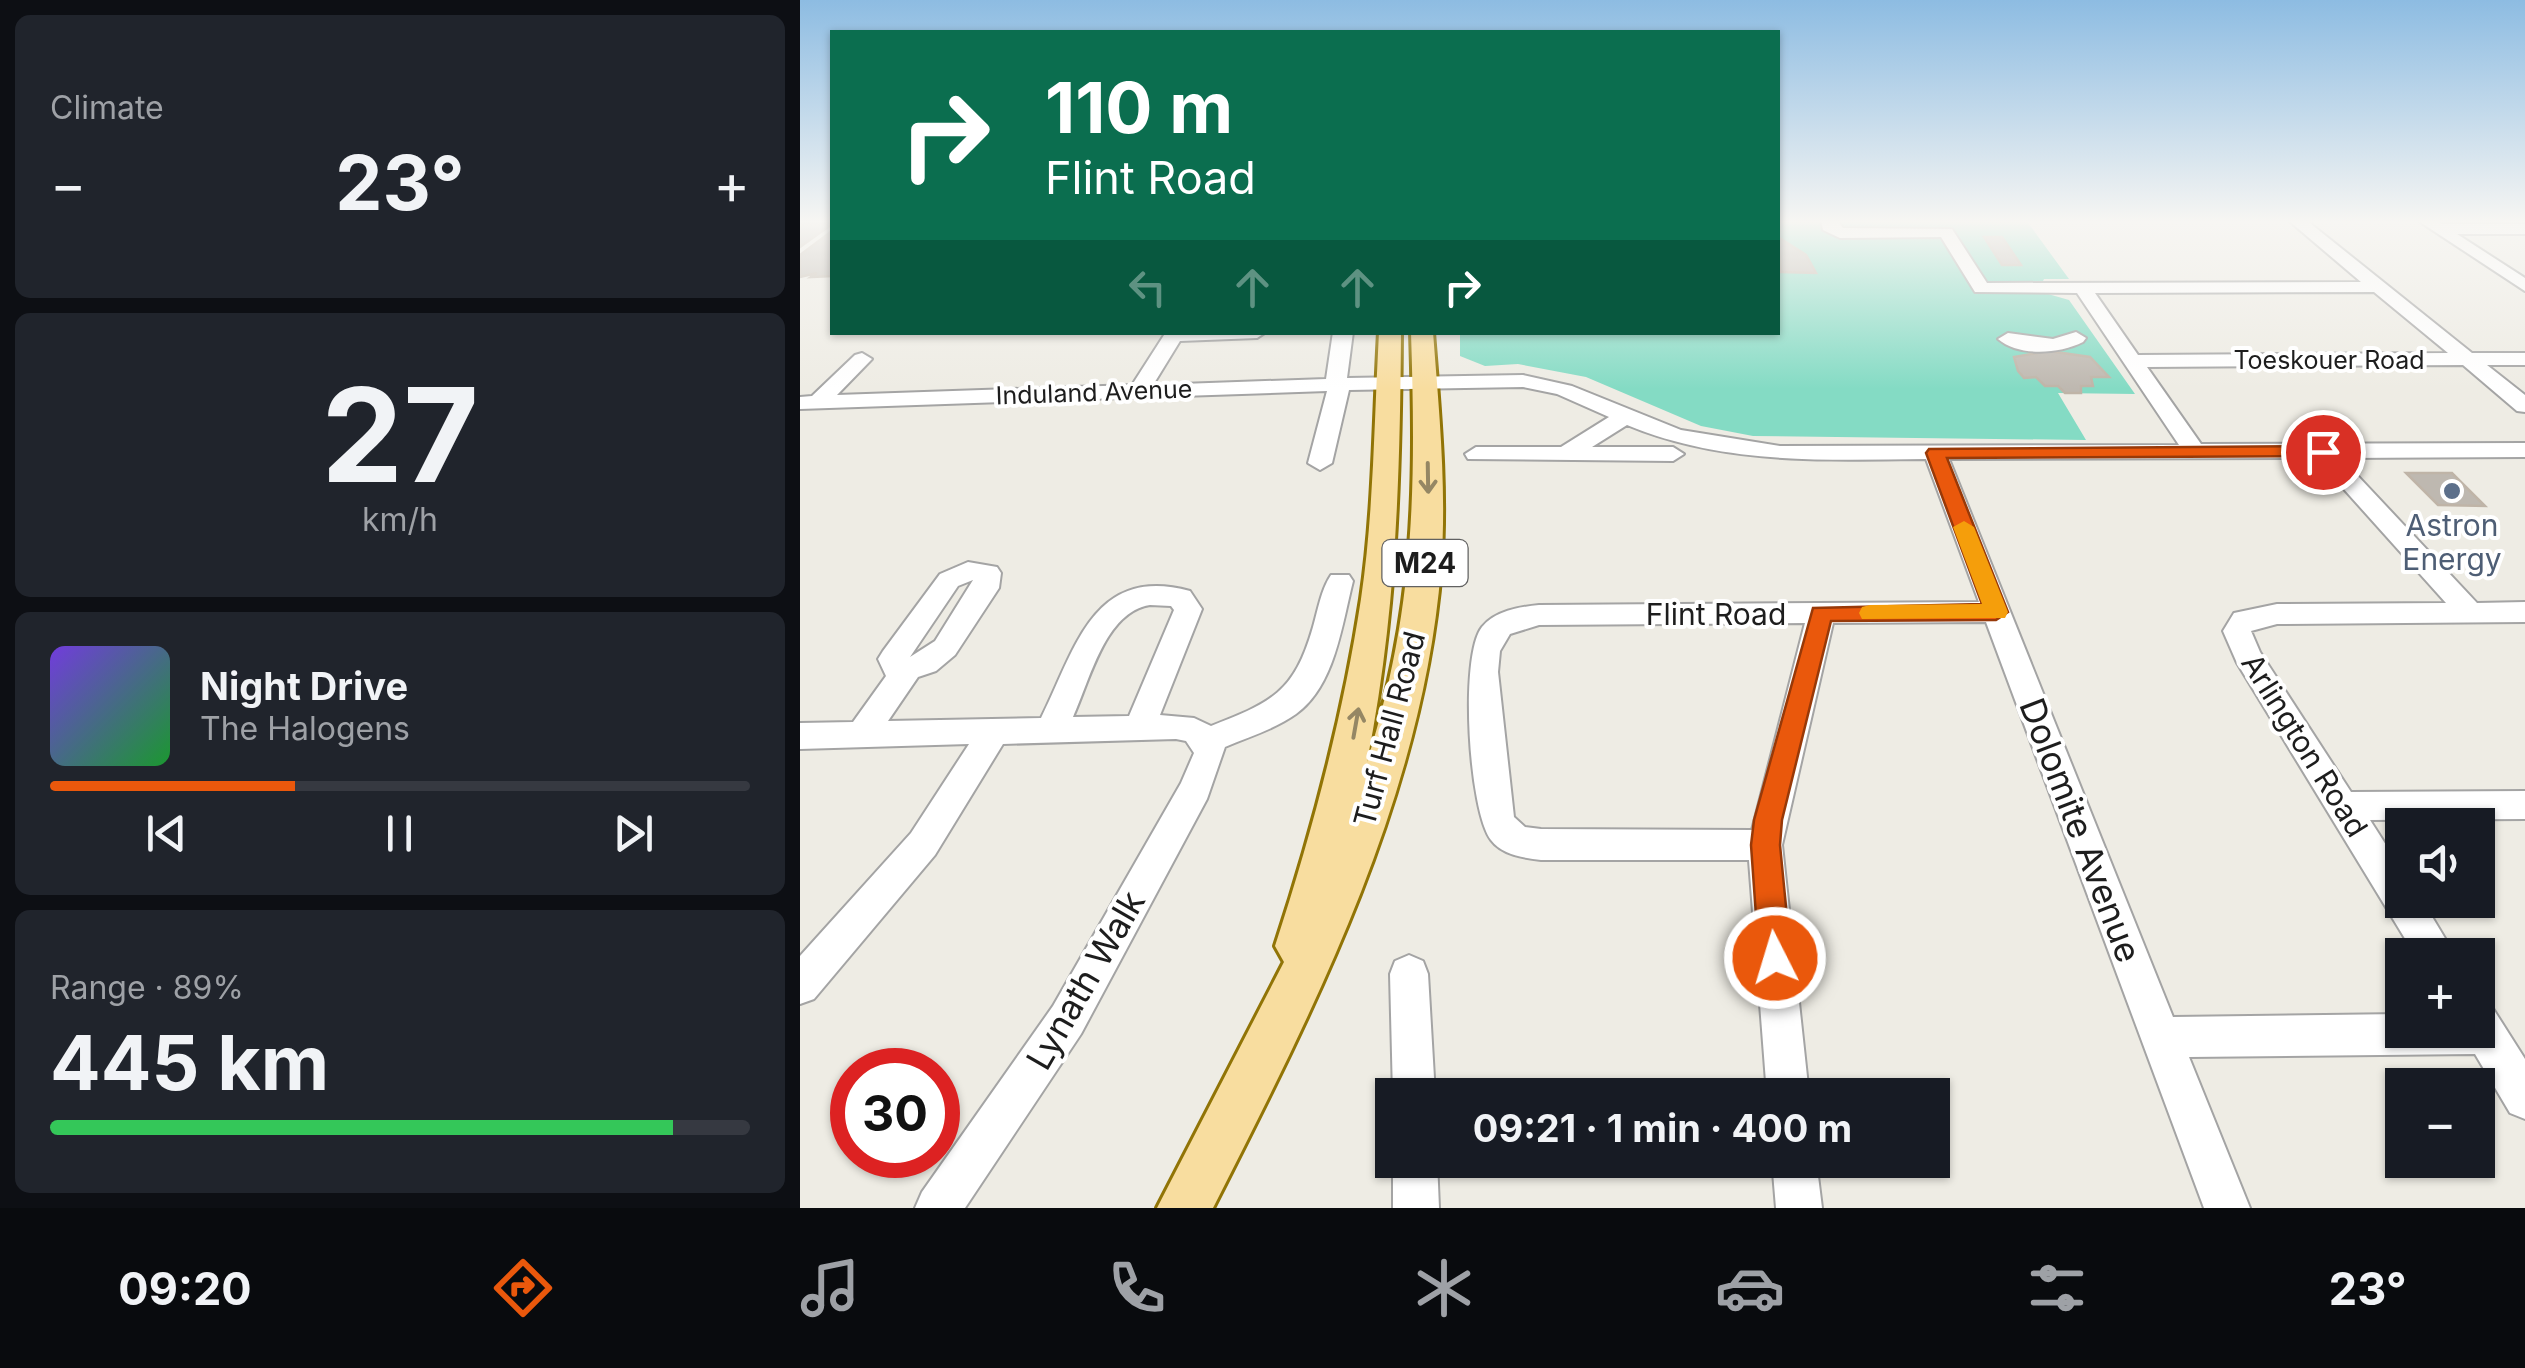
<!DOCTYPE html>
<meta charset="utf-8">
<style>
:root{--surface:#171b24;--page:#20242c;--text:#f1f3f6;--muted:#9ea1a6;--line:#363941;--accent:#ea580c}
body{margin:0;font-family:Inter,sans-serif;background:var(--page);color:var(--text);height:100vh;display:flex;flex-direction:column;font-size:38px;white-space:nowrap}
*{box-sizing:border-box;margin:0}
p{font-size:32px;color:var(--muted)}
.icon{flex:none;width:55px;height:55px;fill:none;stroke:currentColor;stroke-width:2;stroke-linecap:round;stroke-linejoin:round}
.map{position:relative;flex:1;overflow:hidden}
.sheet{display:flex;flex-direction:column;gap:15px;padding:15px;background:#0d0f14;width:800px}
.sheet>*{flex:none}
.banner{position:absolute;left:30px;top:30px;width:950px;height:305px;border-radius:0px;box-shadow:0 2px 8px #0004;background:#0b6e4f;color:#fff;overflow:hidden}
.buttons{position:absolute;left:1585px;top:808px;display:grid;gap:20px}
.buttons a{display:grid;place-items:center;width:110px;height:110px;border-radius:0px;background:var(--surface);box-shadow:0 2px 8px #0004;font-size:50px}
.speed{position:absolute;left:30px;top:1048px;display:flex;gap:20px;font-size:50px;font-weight:700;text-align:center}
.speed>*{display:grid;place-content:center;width:130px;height:130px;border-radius:50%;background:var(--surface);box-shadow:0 2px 8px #0004;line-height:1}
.speed .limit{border:15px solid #d22;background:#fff;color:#111}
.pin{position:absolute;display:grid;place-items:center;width:85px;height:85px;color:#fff;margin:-42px;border:5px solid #fff;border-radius:50%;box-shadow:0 2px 10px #0007}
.me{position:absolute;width:110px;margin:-55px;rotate:355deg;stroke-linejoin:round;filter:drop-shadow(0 0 8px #0008)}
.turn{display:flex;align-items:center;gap:35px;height:210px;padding:0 50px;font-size:45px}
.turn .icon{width:130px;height:130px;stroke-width:2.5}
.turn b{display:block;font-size:70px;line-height:85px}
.lanes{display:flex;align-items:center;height:95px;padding:0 50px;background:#0003;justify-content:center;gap:50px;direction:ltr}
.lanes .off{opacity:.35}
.big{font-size:75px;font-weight:700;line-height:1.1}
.sheet .widget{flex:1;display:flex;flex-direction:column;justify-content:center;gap:15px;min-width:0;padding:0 35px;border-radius:15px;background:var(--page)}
.sheet .dial{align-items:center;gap:0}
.dial b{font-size:130px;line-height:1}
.song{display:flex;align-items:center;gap:30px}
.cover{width:120px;height:120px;border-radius:15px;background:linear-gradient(135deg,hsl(260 70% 55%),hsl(130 70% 35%))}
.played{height:10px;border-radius:5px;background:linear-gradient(90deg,var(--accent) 35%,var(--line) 35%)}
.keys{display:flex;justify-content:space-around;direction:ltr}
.heat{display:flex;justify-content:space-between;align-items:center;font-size:55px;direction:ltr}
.charge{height:15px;border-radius:8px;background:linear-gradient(90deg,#34c759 89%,var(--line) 0)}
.trip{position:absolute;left:575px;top:1078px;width:575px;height:100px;border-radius:0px;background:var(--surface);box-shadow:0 2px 8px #0004;font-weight:700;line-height:100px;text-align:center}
.dock{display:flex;height:160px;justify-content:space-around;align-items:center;background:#090b0e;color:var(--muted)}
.dock .icon{width:70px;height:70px}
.dock .selected{color:var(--accent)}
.dock b{font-size:45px;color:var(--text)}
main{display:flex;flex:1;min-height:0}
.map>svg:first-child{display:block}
</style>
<main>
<section class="sheet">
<div class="widget"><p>Climate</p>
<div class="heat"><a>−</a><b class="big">23°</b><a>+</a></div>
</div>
<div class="widget dial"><b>27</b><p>km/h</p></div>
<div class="widget">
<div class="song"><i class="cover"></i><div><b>Night Drive</b><p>The Halogens</p></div></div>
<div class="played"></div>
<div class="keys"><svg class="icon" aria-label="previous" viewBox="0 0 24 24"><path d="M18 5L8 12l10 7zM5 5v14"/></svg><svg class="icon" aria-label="pause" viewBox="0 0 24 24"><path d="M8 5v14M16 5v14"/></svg><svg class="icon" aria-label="next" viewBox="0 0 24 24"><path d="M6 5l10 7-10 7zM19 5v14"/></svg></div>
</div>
<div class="widget"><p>Range · 89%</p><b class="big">445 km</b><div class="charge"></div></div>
</section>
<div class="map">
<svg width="1725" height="1208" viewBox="0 0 1725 1208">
<rect width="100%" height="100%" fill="#eeece4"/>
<path fill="#84dbc4" d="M978 220H1226L1269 279H1244L1241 285 1248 294 1269 300 1335 394 1258 393 1286 440 953 436 901 426 786 377 718 364 685 366 660 356V333L978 332Z"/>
<path fill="#beb8b0" stroke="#bfb4a7" stroke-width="2.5" d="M0 220H32V224L0 247Z
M32 231V276L11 277 17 273 0 277V255Z
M978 237 1006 255 1016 273 981 272Z
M1184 237H1202L1221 265H1202Z
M1249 351 1290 357 1309 377H1291L1293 386H1281V393H1265L1258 386H1245L1236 377 1224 378 1218 371 1214 357Z
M1606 473H1652L1685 506 1638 505Z"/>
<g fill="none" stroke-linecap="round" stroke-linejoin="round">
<g stroke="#a4a4a4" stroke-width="4">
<path id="minor" d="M1021 220H1037L1043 228 1152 229 1187 283 1561 282 1488 220H1506L1672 353H1725V365H1687L1725 395V412L1717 411 1663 365 1347 367 1401 444 1725 443V457L1541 458 1677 603 1725 602V622L1477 624 1451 631 1460 652 1551 792 1725 791V819L1570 820 1602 870V900H1622L1655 955H1615L1437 663 1423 631 1434 613 1477 604 1646 603 1516 458 1149 459 1373 1017 1602 1014V1030H1678V1001L1692 1007 1725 1059V1119L1710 1113 1675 1054 1389 1057 1450 1208H1404L1186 622 1033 623 982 845 1009 1095H967L949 860H741C724 858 702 855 691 840 669 812 659 656 682 627 695 611 719 607 739 605L1179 602 1126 459C1024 460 923 465 827 425L792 447H873L884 454 873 461 668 459 665 454 676 447H761L809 417 757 394 723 387 549 390 532 463 520 470 508 463 527 391 0 409V397L12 396 55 355 62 353 72 359 37 395 332 385 366 332H466L457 338 380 341 353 385 526 379 533 332H553L547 378 723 375 772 386 881 430 980 446 1379 445 1277 293 1175 292 1141 237 1040 238 1023 230ZM1574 292 1648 353 1338 355 1295 293ZM1005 623 952 830 741 829 725 827 714 817 698 672 700 651 710 634 739 625Z
M1617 220H1636L1642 224H1725V234H1657L1725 278V291Z
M1276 332 1286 338 1283 342C1259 354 1219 357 1198 339L1208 333 1253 339Z
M168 562 197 567 201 573 199 588 155 655 136 671 118 677 88 721 241 718C275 650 293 564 390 591L402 609 360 715 394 718 411 726C472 702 494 693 513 627 518 610 521 590 531 575H549L553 581C542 624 535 686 496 714 475 729 448 737 425 747L407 799 281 1034 165 1208H115L122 1192 253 1006 381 783 394 753 386 741 376 739 203 744 135 855 14 999 0 1004V956L111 833 169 744 0 749V723L53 722 86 676 78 659 83 651 140 574ZM173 580 135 641 110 657 158 586ZM350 605 371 606 374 610 329 716 273 717C290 680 305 612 350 605Z
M609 955 623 961 628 974 635 1095H593L590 974 595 961Z
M593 1160H637L639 1208H593Z
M972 1160H1016L1022 1208H976Z"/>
</g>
<g stroke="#917406" stroke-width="6">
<path id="major" d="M579 332H601C600 482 596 615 567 762 615 609 616 490 611 332H633C639 411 647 490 641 568 623 796 515 1007 413 1208H357L484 962 475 946C512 833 543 717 561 599 574 511 574 421 579 332Z"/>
</g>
<use href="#minor" fill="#fff" fill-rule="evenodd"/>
<use href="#major" fill="#f8dd9f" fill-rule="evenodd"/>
</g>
<defs><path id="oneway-shaft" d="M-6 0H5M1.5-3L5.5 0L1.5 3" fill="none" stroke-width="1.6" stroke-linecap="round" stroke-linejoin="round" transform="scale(2.5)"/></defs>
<g stroke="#958764">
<use href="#oneway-shaft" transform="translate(628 478) rotate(89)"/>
<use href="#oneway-shaft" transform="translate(556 723) rotate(-80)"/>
</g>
<linearGradient id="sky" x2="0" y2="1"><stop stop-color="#8dbce2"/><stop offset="0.57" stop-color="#f7f6f3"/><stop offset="1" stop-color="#f7f6f3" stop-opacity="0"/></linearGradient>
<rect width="1725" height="389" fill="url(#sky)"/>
<path fill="#ea580c" stroke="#983908" stroke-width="2.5" d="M1523 446 1530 447V456L1147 458 1208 612 1196 620 1031 621 982 820 980 845 991 958 986 969 975 974 964 969 959 958 951 845 954 820 1013 608 1182 604 1126 453 1129 449Z"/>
<path fill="#f59e0b" d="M1164 521 1174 527 1208 612 1205 618 1062 619 1059 613 1062 607 1070 605 1182 604 1153 527Z"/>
<circle fill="#5c6f8a" stroke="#fff" stroke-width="4" cx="1652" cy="491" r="10"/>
<g text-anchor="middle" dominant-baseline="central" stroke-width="8" stroke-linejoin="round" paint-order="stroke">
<g font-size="25" fill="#1d1d1d" stroke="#fff">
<text x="1529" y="360">Toeskouer Road</text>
<text transform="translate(294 392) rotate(-2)">Induland Avenue</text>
</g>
<rect fill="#fff" stroke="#616161" stroke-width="2.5" x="582.5" y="540" width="85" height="46" rx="8"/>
<g font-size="28" font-weight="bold" fill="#1d1d1d">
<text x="625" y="563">M24</text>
</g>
<g font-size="30" fill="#4e5e75" stroke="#fff">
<text x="1652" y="525">Astron<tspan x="1652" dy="34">Energy</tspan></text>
</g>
<g font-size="30" fill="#1d1d1d" stroke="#fff">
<text x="916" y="614">Flint Road</text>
<text transform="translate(589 729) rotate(-75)">Turf Hall Road</text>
<text transform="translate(1505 745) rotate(58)">Arlington Road</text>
</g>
<g font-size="35" fill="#1d1d1d" stroke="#fff">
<text transform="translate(1281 830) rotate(69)">Dolomite Avenue</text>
<text transform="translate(285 980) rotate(-60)">Lynath Walk</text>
</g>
</g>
</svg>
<div class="buttons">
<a><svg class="icon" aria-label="sound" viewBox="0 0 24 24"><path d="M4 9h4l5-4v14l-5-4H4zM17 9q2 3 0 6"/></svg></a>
<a>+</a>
<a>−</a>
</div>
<div class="speed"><div class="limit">30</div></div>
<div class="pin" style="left:1523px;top:452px;background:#d93025"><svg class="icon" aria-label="arrive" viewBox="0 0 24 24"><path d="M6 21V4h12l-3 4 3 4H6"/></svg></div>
<svg class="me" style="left:975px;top:958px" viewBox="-20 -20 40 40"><circle r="17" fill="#ea580c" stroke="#fff" stroke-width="3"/><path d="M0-11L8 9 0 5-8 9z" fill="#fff"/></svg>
<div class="trip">09:21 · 1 min · 400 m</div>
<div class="banner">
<div class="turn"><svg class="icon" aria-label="right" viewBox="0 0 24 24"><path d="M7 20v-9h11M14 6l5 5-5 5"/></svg><div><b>110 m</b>Flint Road</div></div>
<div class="lanes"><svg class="icon off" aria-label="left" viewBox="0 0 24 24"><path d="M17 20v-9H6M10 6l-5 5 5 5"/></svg><svg class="icon off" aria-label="ahead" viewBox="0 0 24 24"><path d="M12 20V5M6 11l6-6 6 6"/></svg><svg class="icon off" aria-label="ahead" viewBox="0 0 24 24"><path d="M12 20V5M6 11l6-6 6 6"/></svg><svg class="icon" aria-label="right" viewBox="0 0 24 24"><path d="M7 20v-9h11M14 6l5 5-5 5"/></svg></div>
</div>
</div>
</main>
<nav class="dock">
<b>09:20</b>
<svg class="icon selected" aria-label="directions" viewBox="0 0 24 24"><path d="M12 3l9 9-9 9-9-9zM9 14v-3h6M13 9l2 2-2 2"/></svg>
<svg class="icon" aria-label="music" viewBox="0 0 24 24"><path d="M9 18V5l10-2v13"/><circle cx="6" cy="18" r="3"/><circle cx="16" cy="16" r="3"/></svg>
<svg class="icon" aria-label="phone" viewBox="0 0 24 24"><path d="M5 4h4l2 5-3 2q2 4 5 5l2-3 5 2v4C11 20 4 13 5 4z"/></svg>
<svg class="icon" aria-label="climate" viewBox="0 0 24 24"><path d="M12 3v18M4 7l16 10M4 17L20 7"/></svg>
<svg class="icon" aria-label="car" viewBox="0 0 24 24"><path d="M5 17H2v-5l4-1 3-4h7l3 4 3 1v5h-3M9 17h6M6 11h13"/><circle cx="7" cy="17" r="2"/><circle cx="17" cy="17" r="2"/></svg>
<svg class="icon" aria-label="filters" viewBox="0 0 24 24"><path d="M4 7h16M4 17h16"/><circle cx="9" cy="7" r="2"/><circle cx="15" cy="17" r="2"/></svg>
<b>23°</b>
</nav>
